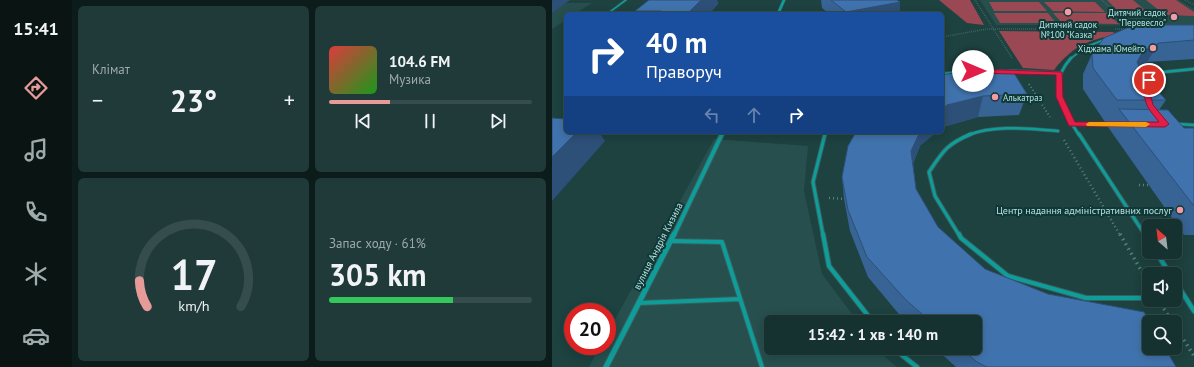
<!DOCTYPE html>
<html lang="uk">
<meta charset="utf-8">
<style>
:root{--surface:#163230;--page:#1f3a38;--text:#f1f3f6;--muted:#9eaaab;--line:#354d4c;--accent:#e69b98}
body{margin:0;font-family:"PT Sans",sans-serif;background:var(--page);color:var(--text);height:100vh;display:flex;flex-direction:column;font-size:15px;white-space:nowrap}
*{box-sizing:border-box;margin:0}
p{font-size:13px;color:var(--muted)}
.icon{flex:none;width:22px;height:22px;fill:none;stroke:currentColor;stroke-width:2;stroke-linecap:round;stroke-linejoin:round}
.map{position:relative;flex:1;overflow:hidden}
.panel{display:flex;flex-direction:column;gap:6px;padding:6px;background:#0c1c1a;width:480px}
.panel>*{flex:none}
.guide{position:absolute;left:12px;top:12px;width:380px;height:122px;border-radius:6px;box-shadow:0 2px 10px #0003,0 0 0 1px var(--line);background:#1a4fa0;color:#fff;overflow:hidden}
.needle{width:26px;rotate:332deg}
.fabs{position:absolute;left:590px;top:219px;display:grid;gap:8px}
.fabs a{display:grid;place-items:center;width:40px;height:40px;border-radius:6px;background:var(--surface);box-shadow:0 2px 10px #0003,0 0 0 1px var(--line);font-size:20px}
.speed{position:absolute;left:12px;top:303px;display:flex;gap:8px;font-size:20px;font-weight:700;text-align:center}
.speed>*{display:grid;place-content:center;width:52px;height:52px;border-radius:50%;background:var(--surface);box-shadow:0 2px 10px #0003,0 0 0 1px var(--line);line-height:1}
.speed .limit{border:6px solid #d22;background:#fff;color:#111}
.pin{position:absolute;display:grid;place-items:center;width:34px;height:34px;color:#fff;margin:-17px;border:2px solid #fff;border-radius:50%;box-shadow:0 1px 4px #0007}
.me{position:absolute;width:44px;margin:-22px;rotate:90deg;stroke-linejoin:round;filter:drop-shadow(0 0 3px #0008)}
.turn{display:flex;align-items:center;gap:14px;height:84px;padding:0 16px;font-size:18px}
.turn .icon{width:52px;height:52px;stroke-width:2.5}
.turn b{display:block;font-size:28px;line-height:34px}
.lanes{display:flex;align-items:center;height:38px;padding:0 16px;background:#0003;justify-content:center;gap:20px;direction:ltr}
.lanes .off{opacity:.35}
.big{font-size:30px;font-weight:700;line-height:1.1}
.panel .tile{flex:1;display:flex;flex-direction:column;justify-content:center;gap:6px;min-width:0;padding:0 14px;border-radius:6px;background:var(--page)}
.panel .dial{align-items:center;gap:0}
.dial svg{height:104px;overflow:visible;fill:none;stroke:var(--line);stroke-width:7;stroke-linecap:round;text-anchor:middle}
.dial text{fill:var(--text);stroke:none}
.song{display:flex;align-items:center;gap:12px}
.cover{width:48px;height:48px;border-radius:6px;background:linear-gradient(135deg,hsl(0 70% 55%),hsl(120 70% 35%))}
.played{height:4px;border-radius:2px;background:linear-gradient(90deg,var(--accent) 30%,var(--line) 30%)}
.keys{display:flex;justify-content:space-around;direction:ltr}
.heat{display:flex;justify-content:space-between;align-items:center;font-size:22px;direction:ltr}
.charge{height:6px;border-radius:3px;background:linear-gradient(90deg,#34c759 61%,var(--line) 0)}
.panel .tiles{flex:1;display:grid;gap:6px;grid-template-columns:repeat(2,1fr)}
.trip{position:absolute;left:212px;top:315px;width:218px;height:40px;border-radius:6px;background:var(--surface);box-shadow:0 2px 10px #0003,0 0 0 1px var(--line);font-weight:700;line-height:40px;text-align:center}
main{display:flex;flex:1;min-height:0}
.tabs{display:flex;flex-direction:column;width:72px;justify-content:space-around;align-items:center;background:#091413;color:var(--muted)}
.tabs .icon{width:28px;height:28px}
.tabs .active{color:var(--accent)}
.tabs b{font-size:18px;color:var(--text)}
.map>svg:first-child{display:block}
</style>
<main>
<nav class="tabs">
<b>15:41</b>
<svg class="icon active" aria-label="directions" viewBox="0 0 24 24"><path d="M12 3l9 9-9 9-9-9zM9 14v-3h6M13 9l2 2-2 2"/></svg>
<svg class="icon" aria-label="music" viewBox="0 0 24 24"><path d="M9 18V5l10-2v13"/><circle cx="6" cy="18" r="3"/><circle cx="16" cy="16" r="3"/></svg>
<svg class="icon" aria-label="phone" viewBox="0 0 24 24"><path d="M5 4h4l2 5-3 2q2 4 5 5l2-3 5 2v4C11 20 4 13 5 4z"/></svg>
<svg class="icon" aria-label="climate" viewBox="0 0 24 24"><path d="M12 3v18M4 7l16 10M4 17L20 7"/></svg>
<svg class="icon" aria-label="car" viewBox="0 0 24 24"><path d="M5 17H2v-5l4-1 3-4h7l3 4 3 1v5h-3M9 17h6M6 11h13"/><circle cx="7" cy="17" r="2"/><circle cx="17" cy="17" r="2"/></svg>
</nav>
<section class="panel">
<div class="tiles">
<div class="tile"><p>Клімат</p>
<div class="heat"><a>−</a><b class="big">23°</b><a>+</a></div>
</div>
<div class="tile">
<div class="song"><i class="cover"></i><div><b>104.6 FM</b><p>Музика</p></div></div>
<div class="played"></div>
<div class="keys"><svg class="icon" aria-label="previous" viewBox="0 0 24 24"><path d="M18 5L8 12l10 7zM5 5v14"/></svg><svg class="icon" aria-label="pause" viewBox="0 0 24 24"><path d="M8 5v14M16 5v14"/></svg><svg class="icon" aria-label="next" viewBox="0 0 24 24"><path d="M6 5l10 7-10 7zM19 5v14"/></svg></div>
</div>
<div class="tile dial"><svg viewBox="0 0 100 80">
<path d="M14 69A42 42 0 1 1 86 69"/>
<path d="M14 69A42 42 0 0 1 8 49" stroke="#e69b98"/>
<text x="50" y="56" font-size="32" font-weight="700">17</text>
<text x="50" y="72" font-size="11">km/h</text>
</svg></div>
<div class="tile"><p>Запас ходу · 61%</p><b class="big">305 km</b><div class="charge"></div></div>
</div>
</section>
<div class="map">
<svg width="642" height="367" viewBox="0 0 642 367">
<rect width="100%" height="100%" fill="#1d4240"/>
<path fill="#264f4e" d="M0 0H18L13 3H40L23 14H14V20L0 29Z
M428 0H627L642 9V26L444 25Z
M162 139 256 146 252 191 270 274 306 322H219V348H326L334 358 345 367H37L48 346H55V334Z"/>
<path fill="#9a4954" d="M387 0H418L432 25 415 23Z
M555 0H581L600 16 570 15Z
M594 0H624L642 12V16L613 15Z
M437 2H487L495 11H442Z
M492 2H543L553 12 501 11Z
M442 13H496L504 23H448Z
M501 13H555L567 24 510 23Z
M447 31 561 32 565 35C536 39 520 47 502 70L471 68Z"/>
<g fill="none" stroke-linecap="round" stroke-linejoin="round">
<g stroke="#36605f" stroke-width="2.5">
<path id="service-far3" d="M55 14 74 0
M518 59 534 47 554 39"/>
</g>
<g stroke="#36605f" stroke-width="4">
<path id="service-far2" d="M519 58C498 81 507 100 520 124
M458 71 507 73
M390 74 418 71
M596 85 597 80 612 72 642 69
M626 124 642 125
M273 135 274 132
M416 135C444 124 477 129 506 131
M527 135 520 124H562"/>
</g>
<g stroke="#36605f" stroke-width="5">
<path id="service-far1" d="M527 134 593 235
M271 235 261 182 273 134
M407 235 383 196 377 172C391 151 395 144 419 134"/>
</g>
<g stroke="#36605f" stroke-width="6">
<path id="service" d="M271 234 277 266 321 322
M407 234 409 238 456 276 534 298H597
M593 234 597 241
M119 241 170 242 210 367
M604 252 618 274
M623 281 642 311
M87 303 188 299
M341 348 365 367"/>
</g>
<g stroke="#36605f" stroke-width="3.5">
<path id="minor-far3" d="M226 14 232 0"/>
</g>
<g stroke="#36605f" stroke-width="4.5">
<path id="minor-far2" d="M170 135 171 132"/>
</g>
<g stroke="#36605f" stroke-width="6">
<path id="minor-far1" d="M122 235 170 134"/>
</g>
<g stroke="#36605f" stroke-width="7">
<path id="minor" d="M54 367 122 234"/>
</g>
<path stroke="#578280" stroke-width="1.5" stroke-dasharray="0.5 1.5" stroke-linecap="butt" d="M423 0 460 58
M550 0 581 29
M633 0 642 5
M563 29H576
M390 37 435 29H544"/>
<path stroke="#578280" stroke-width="2" stroke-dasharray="1 2.5" stroke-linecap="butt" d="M477 84 498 117"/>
<path stroke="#578280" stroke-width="2.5" stroke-dasharray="1 3" stroke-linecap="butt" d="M512 140 568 235
M587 185H596
M277 198 292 199"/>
<path stroke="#578280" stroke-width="3.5" stroke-dasharray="1.5 4" stroke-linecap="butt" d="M568 234 597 284
M609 304 620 322
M623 326 642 356"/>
<use href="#service-far3" stroke="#0f9d9a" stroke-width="1.5"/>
<use href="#service-far2" stroke="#0f9d9a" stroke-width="2.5"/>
<use href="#service-far1" stroke="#0f9d9a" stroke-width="3"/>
<use href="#service" stroke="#0f9d9a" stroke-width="4"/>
<use href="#minor-far3" stroke="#0f9d9a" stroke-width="2.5"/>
<use href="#minor-far2" stroke="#0f9d9a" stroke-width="3"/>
<use href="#minor-far1" stroke="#0f9d9a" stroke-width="4"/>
<use href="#minor" stroke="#0f9d9a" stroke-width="5"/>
</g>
<path fill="#376395" d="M97 0H165L166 4 157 14H85L83 11Z
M269 0H345L348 14H277L270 8Z
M642 25V59L595 62 587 67 591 75 614 100 607 110 632 128H642V235H632L556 127 560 122H553L531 89V74L540 54Z
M390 75 475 94 467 115 426 117 391 127Z
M368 146 361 164 364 189 386 227 433 269 624 367H404L383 348H423V322H354L351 319 316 277 298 231 292 199 290 177Z"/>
<path fill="#2d5079" d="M2 0H18L0 13V1Z
M149 0H165L166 4 157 14H135Z
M348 2V14H294V12Z
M607 43 595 62 580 71 585 62 591 51Z
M431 96 426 117 391 127H390V109L395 105Z
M25 132H47L53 141 0 201V157Z
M368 132H385L368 146 357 173 359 151Z"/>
<path fill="#4073ad" stroke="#2d5079" d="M97 0H149L135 14H106L109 11H83Z
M279 0H345L348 2 294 12Z
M600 25H642V40L607 43 591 51 585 62 591 75 614 100H565L541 68 540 54 552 38 575 28Z
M426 69 460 70 475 94 431 96 395 105 390 109V75Z
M567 109 616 110 632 128H642V206Z
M0 118 14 119V132H25L0 157Z
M304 132H368L359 151 364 189 386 227 433 269 496 294 592 312 598 322H597V348H613L624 367H435L425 362 408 348H423V322H379L354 300 315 257 296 210 290 177 296 146Z"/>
<path fill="#e11d48" stroke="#92132f" d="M421 69 510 72 511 97 523 122H607C594 106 590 101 594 80L599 78 598 93 601 105 617 124 613 127 517 126 504 97V75L419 73 418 71Z"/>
<path fill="#f59e0b" d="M537 122H594L598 124 594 127 535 126 534 124Z"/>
<g fill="#f49aa4" stroke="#113736" stroke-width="1.5">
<circle cx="516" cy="12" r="4"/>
<circle cx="622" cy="17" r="4"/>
<circle cx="601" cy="48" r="4"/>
<circle cx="443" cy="97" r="4"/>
<circle cx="628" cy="210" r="4"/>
</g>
<g text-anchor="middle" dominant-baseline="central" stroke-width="4" stroke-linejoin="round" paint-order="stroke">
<g font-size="9" fill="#b1e4e2" stroke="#113736" text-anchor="end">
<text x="614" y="12">Дитячий садок<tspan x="614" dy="10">"Перевесло"</tspan></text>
<text x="516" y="24" text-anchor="middle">Дитячий садок<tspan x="516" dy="10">№100 "Казка"</tspan></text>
<text x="593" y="48">Хіджама Юмейго</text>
<text x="451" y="97" text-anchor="start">Алькатраз</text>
</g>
<g font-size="10" fill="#b1e4e2" stroke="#113736" text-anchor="end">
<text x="620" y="210">Центр надання адміністративних послуг</text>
</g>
<g font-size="10" fill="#b1e4e2" stroke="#113736">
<text transform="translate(106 246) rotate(-63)">вулиця Андрія Кизила</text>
</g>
</g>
</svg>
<div class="fabs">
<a><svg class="needle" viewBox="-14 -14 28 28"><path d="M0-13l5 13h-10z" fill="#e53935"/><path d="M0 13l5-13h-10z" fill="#9eaaab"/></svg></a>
<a><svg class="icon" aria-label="sound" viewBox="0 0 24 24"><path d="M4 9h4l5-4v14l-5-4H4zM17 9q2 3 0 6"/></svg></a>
<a><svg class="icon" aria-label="search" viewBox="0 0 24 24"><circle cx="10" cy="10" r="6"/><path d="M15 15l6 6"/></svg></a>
</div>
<div class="speed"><div class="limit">20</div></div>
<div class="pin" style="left:597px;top:80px;background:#d93025"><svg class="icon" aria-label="arrive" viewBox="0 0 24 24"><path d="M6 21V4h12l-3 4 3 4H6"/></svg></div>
<svg class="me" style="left:421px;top:71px" viewBox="-20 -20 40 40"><circle r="19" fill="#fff"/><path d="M0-13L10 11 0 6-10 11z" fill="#e11d48"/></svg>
<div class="trip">15:42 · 1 хв · 140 m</div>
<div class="guide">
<div class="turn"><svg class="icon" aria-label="right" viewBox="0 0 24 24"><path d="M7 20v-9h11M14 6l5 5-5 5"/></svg><div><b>40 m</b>Праворуч</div></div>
<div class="lanes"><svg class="icon off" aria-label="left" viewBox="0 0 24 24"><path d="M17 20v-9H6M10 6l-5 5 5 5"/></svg><svg class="icon off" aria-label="ahead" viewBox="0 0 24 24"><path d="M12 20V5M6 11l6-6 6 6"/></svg><svg class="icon" aria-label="right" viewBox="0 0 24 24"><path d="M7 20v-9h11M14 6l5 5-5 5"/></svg></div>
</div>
</div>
</main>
